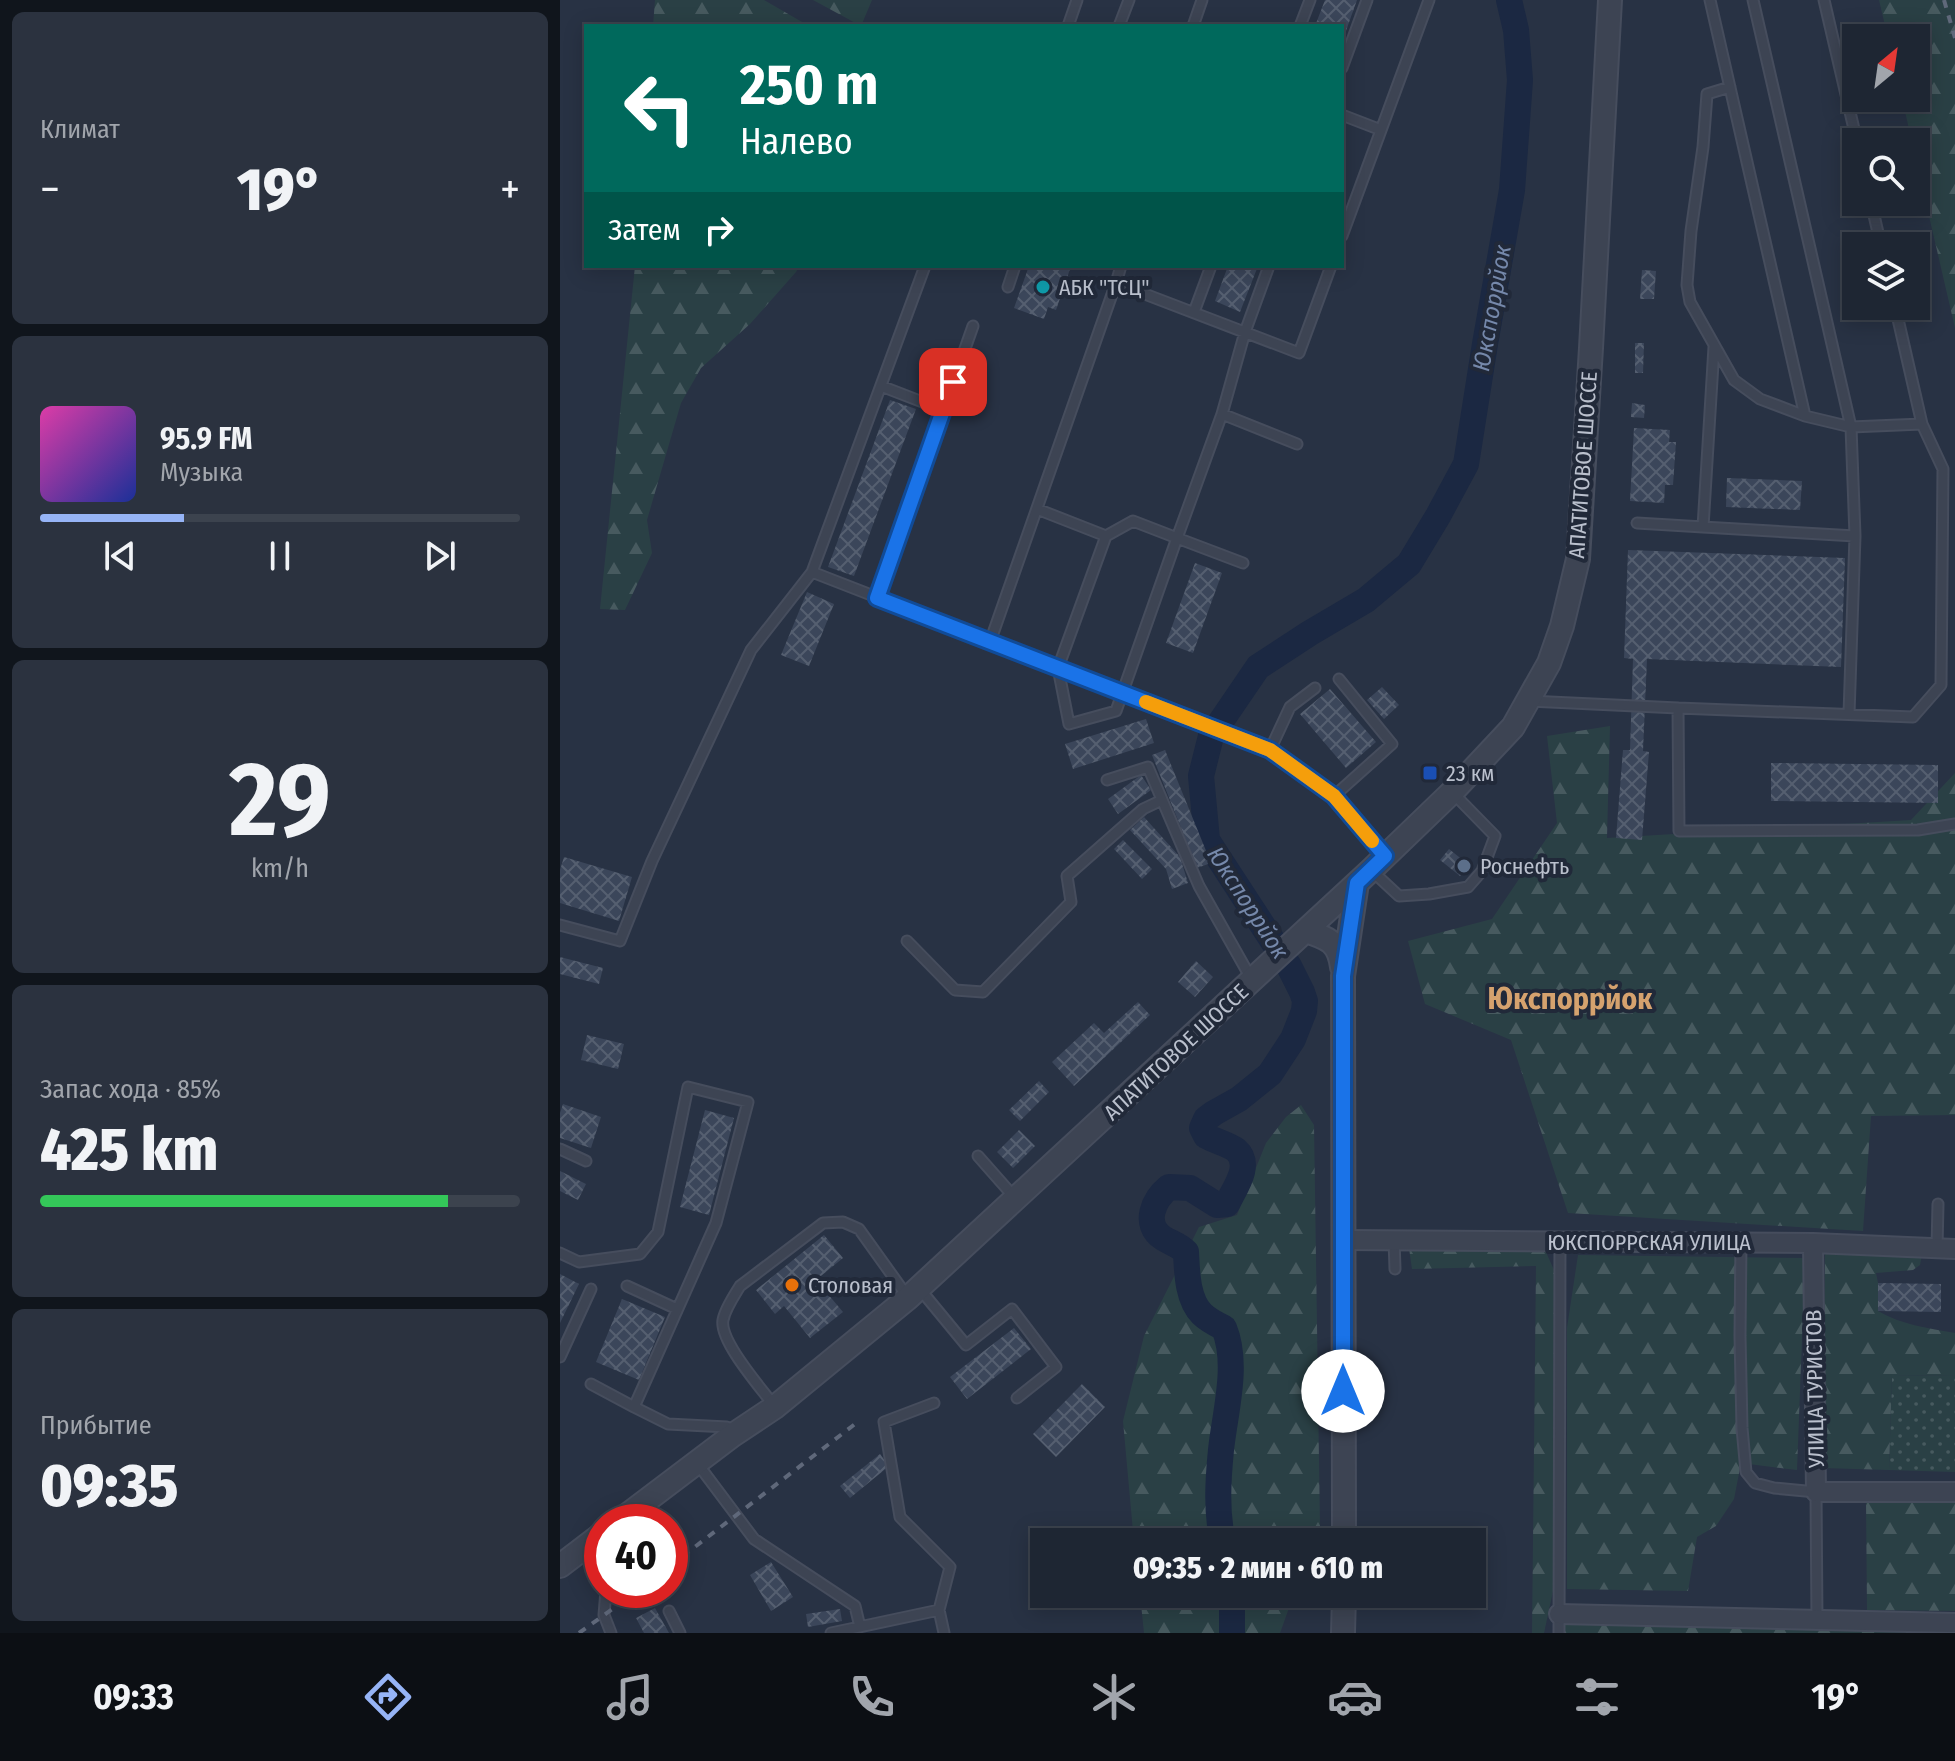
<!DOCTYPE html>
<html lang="ru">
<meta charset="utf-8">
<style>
:root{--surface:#1e2633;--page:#2b323f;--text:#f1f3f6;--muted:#a1a5ac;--line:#3c434e;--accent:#96b4f6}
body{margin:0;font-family:"Fira Sans Condensed",sans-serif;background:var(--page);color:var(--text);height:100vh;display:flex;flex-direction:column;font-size:30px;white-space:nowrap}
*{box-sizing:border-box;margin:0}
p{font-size:26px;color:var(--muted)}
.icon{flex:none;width:44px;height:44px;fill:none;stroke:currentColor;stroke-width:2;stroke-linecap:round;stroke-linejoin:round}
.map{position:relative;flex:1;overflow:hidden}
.sheet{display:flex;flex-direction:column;gap:12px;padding:12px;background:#10151c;width:560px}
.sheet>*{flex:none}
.top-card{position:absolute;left:24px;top:24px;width:760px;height:244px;border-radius:0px;box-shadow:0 4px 20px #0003,0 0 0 2px var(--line);background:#00695c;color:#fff;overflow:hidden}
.needle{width:52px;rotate:29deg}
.buttons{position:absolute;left:1282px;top:24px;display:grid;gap:16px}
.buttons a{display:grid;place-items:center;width:88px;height:88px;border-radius:0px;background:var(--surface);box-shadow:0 4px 20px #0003,0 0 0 2px var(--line);font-size:40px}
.speed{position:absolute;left:24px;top:1504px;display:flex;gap:16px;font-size:40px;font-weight:700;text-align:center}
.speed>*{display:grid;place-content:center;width:104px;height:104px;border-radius:50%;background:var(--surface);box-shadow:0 4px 20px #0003,0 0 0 2px var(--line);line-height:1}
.speed .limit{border:12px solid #d22;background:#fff;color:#111}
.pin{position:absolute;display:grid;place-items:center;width:68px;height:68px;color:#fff;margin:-34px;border-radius:16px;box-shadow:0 4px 12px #0006}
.me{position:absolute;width:88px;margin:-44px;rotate:0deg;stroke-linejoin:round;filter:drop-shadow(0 0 6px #0008)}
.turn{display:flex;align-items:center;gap:28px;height:168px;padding:0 24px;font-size:36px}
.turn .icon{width:104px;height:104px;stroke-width:2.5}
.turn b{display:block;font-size:56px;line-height:68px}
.then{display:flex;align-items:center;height:76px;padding:0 24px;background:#0003;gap:16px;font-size:30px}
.big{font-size:60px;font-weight:800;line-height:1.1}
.sheet .card{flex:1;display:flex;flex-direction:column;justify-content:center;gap:12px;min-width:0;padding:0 28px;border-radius:12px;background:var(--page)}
.sheet .dial{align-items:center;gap:0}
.dial b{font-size:104px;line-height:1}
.song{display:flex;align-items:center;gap:24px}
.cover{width:96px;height:96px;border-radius:12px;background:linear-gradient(135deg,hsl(320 70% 55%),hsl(230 70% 35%))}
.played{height:8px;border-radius:4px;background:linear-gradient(90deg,var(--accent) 30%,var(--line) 30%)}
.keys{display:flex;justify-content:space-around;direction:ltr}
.heat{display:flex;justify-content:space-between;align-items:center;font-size:44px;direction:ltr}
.charge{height:12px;border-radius:6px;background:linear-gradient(90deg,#34c759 85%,var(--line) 0)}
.trip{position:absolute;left:470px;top:1528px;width:456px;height:80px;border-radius:0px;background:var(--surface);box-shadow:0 4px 20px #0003,0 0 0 2px var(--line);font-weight:800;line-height:80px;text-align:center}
.tabs{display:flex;height:128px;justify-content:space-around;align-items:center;background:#0c0f14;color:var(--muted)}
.tabs .icon{width:56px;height:56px}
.tabs .selected{color:var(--accent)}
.tabs b{font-size:36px;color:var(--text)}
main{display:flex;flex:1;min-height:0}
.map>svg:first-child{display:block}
</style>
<main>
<section class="sheet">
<div class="card"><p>Климат</p>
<div class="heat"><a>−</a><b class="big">19°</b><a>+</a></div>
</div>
<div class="card">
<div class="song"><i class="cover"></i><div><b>95.9 FM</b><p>Музыка</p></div></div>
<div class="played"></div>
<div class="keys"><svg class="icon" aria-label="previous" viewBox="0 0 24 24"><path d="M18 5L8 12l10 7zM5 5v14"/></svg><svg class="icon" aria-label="pause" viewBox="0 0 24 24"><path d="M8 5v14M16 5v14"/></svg><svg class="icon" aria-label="next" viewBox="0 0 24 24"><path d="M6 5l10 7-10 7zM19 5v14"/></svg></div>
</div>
<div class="card dial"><b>29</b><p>km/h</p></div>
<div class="card"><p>Запас хода · 85%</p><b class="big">425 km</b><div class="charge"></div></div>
<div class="card"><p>Прибытие</p><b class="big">09:35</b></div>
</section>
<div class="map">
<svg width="1395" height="1633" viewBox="0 0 1395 1633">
<defs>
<pattern id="grass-dots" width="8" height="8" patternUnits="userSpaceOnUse" patternTransform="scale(2)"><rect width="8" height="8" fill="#2a4045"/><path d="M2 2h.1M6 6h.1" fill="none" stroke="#475a5f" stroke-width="1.8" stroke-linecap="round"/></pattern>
<pattern id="forest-firs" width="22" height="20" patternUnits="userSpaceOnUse" patternTransform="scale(2)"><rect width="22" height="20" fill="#2a4045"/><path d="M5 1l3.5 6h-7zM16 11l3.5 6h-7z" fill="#475a5f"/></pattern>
<pattern id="building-cross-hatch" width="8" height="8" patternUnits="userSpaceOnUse" patternTransform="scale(2)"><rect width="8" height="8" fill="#3b465a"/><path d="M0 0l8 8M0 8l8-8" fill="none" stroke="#555f70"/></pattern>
</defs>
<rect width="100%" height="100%" fill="#283244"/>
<path fill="url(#grass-dots)" d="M1332 1375 1395 1376V1472L1329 1470Z"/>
<path fill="url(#forest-firs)" d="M95 0H204L249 26H93Z
M253 0H312L301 26Z
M1319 0H1395V328L1356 160V142H1352L1342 98H1356V38H1328Z
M75 266H239L236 272 190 324 141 368 121 403 87 520 92 553 65 610 40 609Z
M1050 726 1047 838 1351 820 1395 773V1115L1311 1116 1303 1231 1008 1213 951 1040 865 1004 848 941 932 919 997 823 987 736Z
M741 1105 754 1125 760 1527 754 1542H574L563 1421 584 1336 639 1227 677 1215 706 1143 726 1117Z
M849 1248 985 1250 994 1270 993 1591 984 1633H972L976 1266 852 1269Z
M1265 1253 1362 1254 1360 1265 1353 1270 1316 1273 1318 1283V1311C1342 1325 1368 1328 1395 1333V1376L1332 1375 1329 1470 1263 1468Z
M1018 1255 1245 1258 1237 1470 1181 1463 1174 1499 1156 1526 1137 1537 1128 1591 1007 1589V1328Z
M1306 1500 1395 1501V1611L1307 1610Z
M580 1594H734L720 1633H584Z
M1004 1620 1395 1630V1633H1004Z"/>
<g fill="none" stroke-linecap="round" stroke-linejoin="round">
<path stroke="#1b2842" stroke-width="26" d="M663 1542C656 1512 658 1480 661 1450 665 1412 679 1364 664 1328 656 1324 648 1320 642 1314 627 1299 627 1271 626 1252 619 1245 611 1243 603 1238 582 1224 594 1199 609 1187L630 1188 657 1205 667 1204C674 1189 693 1165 676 1150 670 1145 655 1141 646 1136L642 1128 646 1119 654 1113 679 1099 710 1074 733 1039 744 1011 745 1001 742 992 729 966 647 840 641 776 651 736 698 667 750 633 806 600 849 564 878 516 906 464 925 344 952 190 960 80 956 30 949 0
M672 1633V1594"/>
</g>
<path fill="url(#building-cross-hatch)" d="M765 0H797L782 42V26H755Z
M469 266H511L496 310 488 307 484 319 454 308Z
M668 266H698L680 312 655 301Z
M1082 270 1096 271 1094 299H1080Z
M1075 343H1084L1083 373H1075Z
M330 400 356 409 294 576 268 567Z
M1072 403 1085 405 1084 418 1071 417Z
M1074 428 1110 430 1109 442H1116L1113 485H1105L1104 503 1070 501Z
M1167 478 1242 481 1240 510 1166 507Z
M1068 550 1285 558 1281 667 1087 659 1083 751 1089 752 1082 840 1056 838 1063 750H1070L1073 659 1064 658Z
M635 563 662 573 633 653 606 643Z
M247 592 274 604 249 666 221 655Z
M822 687 839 705 824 719 807 700Z
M770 689 816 742 786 768 740 714Z
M586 719 594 743 513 769 505 744Z
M605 750 651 863 637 868 592 755Z
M1211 763 1378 765V803L1211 801Z
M581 775 591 790 558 814 548 799Z
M584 817 620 857 628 883 612 889 606 869 570 830Z
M563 840 592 869 582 879 554 849Z
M889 849 909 865 900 876 880 860Z
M4 857 72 877 59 921 0 903V870Z
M0 957 43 968 39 984 0 974Z
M636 961 653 977 635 997 618 982Z
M578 1002 590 1015 514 1086 492 1062 534 1023 544 1033Z
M27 1035 64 1044 58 1069 21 1060Z
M479 1081 489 1092 460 1121 449 1110Z
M3 1104 41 1117 31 1148 0 1138V1113Z
M145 1110 174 1118 149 1215 120 1207Z
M459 1130 475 1146 453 1168 437 1152Z
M0 1171 26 1184 18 1200 0 1191Z
M264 1235 283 1258 256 1280 283 1312 250 1338 224 1306 215 1314 196 1290Z
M0 1274 19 1284 0 1323Z
M1318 1283 1381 1284V1312L1318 1311Z
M62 1299 105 1317 79 1380 36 1362Z
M454 1328 471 1349 407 1399 390 1377Z
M522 1384 545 1407 496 1457 473 1434Z
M320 1454 329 1466 290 1498 280 1486Z
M211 1562 233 1597 211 1611 190 1575Z
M95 1608 109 1633H84L76 1618Z
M280 1609 282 1621 248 1627 246 1614Z"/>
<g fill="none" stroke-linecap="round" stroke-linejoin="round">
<g stroke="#464d5d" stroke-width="13">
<path id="service" d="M1150 0 1245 416 1291 427 1295 536 1289 714
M1193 0 1291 427 1362 424
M1264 0 1297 142
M508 26 517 0
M559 26 569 0
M633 26 642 0
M740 26 750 0
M782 68 807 0
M1170 87 1147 94 1143 147 1131 231 1127 285 1130 302 1174 380 1200 399 1245 416
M782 115 821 130
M1311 202 1321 246
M782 236 869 0
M556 283 561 266
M448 287 455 266
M1335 306 1362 424 1383 469 1381 685 1353 717 1118 708 1119 831 1358 830 1395 824
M634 312 651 266
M1154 347 1143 527 1295 536
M321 386 383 410
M662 414 737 444
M477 509 546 536
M573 521 617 538 556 711 509 724 498 668 546 536Z
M1077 523 1143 527
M683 563 617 538 662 414 685 332 709 266
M252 572 365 266
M317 598 413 326
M430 642 556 283 739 353 771 266
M969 701 1118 708
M710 750 730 707 755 688
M547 780 588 767 639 886 692 980
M774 796 832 744 779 679
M811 870 839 896 869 894 908 887 922 871 935 836 892 792
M0 925 60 941 92 861 191 650 252 572 710 750 774 796 824 855
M347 941 395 990 423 992 511 902 507 876 583 809 602 800
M0 1149 26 1161
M418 1156 455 1198
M834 1240 835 1269
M1181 1243 1180 1336 1182 1428 1186 1472 1195 1483 1214 1488 1256 1492 1257 1620
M1377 1248 1378 1204
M0 1253 19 1262 80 1254 98 1232 128 1087 188 1102 156 1223 74 1407 108 1424 167 1427 173 1434
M67 1286 117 1309
M359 1288 406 1345 452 1309 496 1367 457 1398
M0 1357 31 1289
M31 1384 74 1407
M374 1403 324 1422 340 1517 390 1567 379 1610
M215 1407C202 1389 159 1341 163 1320 165 1309 174 1296 180 1286L263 1223 283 1222 299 1229 347 1296
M137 1463 194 1539 295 1606 300 1627
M46 1590 44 1615 51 1633
M109 1611 120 1633
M271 1633 379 1610 384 1633
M999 1633 1000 1241"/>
</g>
<g stroke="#464d5d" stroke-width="22">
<path id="minor" d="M783 1240 1253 1243 1395 1249
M1253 1243 1256 1492H1395
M999 1614 1395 1623"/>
</g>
<g stroke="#464d5d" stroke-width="26">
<path id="tertiary" d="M746 931C768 938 779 942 782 967
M58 1522 173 1435 215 1407 348 1298 811 870 892 792 953 727 989 663 1002 626 1018 559 1031 348 1050 0
M784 1542 783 976 797 883
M0 1566 42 1534
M783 1633 784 1594"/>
</g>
<use href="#service" stroke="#3d4453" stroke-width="9"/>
<use href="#minor" stroke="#3d4453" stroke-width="18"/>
<use href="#tertiary" stroke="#3d4453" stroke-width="22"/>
<path stroke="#5f687a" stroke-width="4" stroke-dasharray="8 8" stroke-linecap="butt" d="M1384 0 1395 38
M110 1566 295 1424
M19 1633 79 1590"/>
</g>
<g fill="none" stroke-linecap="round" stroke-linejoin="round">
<g stroke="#114b97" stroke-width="20">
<path id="route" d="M393 382 317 598 710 750 774 796 825 856 797 883 783 976V1391"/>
</g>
<use href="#route" stroke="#1a73e8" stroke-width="14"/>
<path stroke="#f59e0b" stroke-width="14" d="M586 702 710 750 774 796 812 841"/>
</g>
<circle fill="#0f9aa8" stroke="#212939" stroke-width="3" cx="483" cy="287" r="8"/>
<rect fill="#1a4fb4" stroke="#212939" stroke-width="3" x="862" y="765" width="16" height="16" rx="4"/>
<circle fill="#5c6f8a" stroke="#212939" stroke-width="3" cx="904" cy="866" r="8"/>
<circle fill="#e8710a" stroke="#212939" stroke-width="3" cx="232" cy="1285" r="8"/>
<g text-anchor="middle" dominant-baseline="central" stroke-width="8" stroke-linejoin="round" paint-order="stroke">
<g font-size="22" fill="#bac0cd" stroke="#212939" text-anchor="start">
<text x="499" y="287">АБК "ТСЦ"</text>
<text x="886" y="773">23 км</text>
<text x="920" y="866">Роснефть</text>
<text x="248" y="1285">Столовая</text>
</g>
<g font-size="22" fill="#bac0cd" stroke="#212939">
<text transform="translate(1023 465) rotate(-86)">АПАТИТОВОЕ ШОССЕ</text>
<text transform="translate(616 1052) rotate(-43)">АПАТИТОВОЕ ШОССЕ</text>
<text x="1089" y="1242">ЮКСПОРРСКАЯ УЛИЦА</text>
<text transform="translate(1255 1389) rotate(-91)">УЛИЦА ТУРИСТОВ</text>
</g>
<g font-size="24" font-style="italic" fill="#7588aa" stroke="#212939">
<text transform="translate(932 308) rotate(-80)">Юкспоррйок</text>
<text transform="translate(688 903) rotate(57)">Юкспоррйок</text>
</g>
<g font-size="30" font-weight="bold" fill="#d5a26e" stroke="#212939">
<text x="1010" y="999">Юкспоррйок</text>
</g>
</g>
</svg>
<div class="buttons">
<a><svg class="needle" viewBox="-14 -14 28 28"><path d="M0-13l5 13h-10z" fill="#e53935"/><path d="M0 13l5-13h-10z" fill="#a1a5ac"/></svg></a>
<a><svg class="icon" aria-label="search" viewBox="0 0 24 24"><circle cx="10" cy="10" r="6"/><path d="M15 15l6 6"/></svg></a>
<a><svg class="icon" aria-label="layers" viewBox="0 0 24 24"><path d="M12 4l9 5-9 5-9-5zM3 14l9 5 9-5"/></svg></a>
</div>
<div class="speed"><div class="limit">40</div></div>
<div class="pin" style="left:393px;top:382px;background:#d93025"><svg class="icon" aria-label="arrive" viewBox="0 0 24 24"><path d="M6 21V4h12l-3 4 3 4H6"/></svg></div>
<svg class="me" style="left:783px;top:1391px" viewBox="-20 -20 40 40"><circle r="19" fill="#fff"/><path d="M0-13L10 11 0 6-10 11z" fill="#1a73e8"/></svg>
<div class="trip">09:35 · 2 мин · 610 m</div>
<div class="top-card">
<div class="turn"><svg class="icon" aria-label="left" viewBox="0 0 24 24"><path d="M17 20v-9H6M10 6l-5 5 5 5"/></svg><div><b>250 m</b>Налево</div></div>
<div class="then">Затем<svg class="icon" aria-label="right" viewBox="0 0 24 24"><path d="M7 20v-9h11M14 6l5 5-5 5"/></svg></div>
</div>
</div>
</main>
<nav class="tabs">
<b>09:33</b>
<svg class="icon selected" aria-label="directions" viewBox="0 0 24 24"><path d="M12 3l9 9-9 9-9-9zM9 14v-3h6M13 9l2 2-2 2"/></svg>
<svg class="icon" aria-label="music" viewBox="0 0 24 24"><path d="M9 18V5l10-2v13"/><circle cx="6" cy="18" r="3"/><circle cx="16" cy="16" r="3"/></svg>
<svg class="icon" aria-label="phone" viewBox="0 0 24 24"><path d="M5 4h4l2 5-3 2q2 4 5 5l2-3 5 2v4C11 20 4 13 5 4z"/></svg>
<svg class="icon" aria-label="climate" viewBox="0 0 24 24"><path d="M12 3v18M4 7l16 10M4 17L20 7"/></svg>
<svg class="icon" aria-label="car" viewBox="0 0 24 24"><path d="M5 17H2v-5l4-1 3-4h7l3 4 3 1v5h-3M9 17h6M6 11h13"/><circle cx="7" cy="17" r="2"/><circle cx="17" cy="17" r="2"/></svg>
<svg class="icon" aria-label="filters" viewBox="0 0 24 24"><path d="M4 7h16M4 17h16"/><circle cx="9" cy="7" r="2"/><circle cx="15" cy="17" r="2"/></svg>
<b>19°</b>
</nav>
